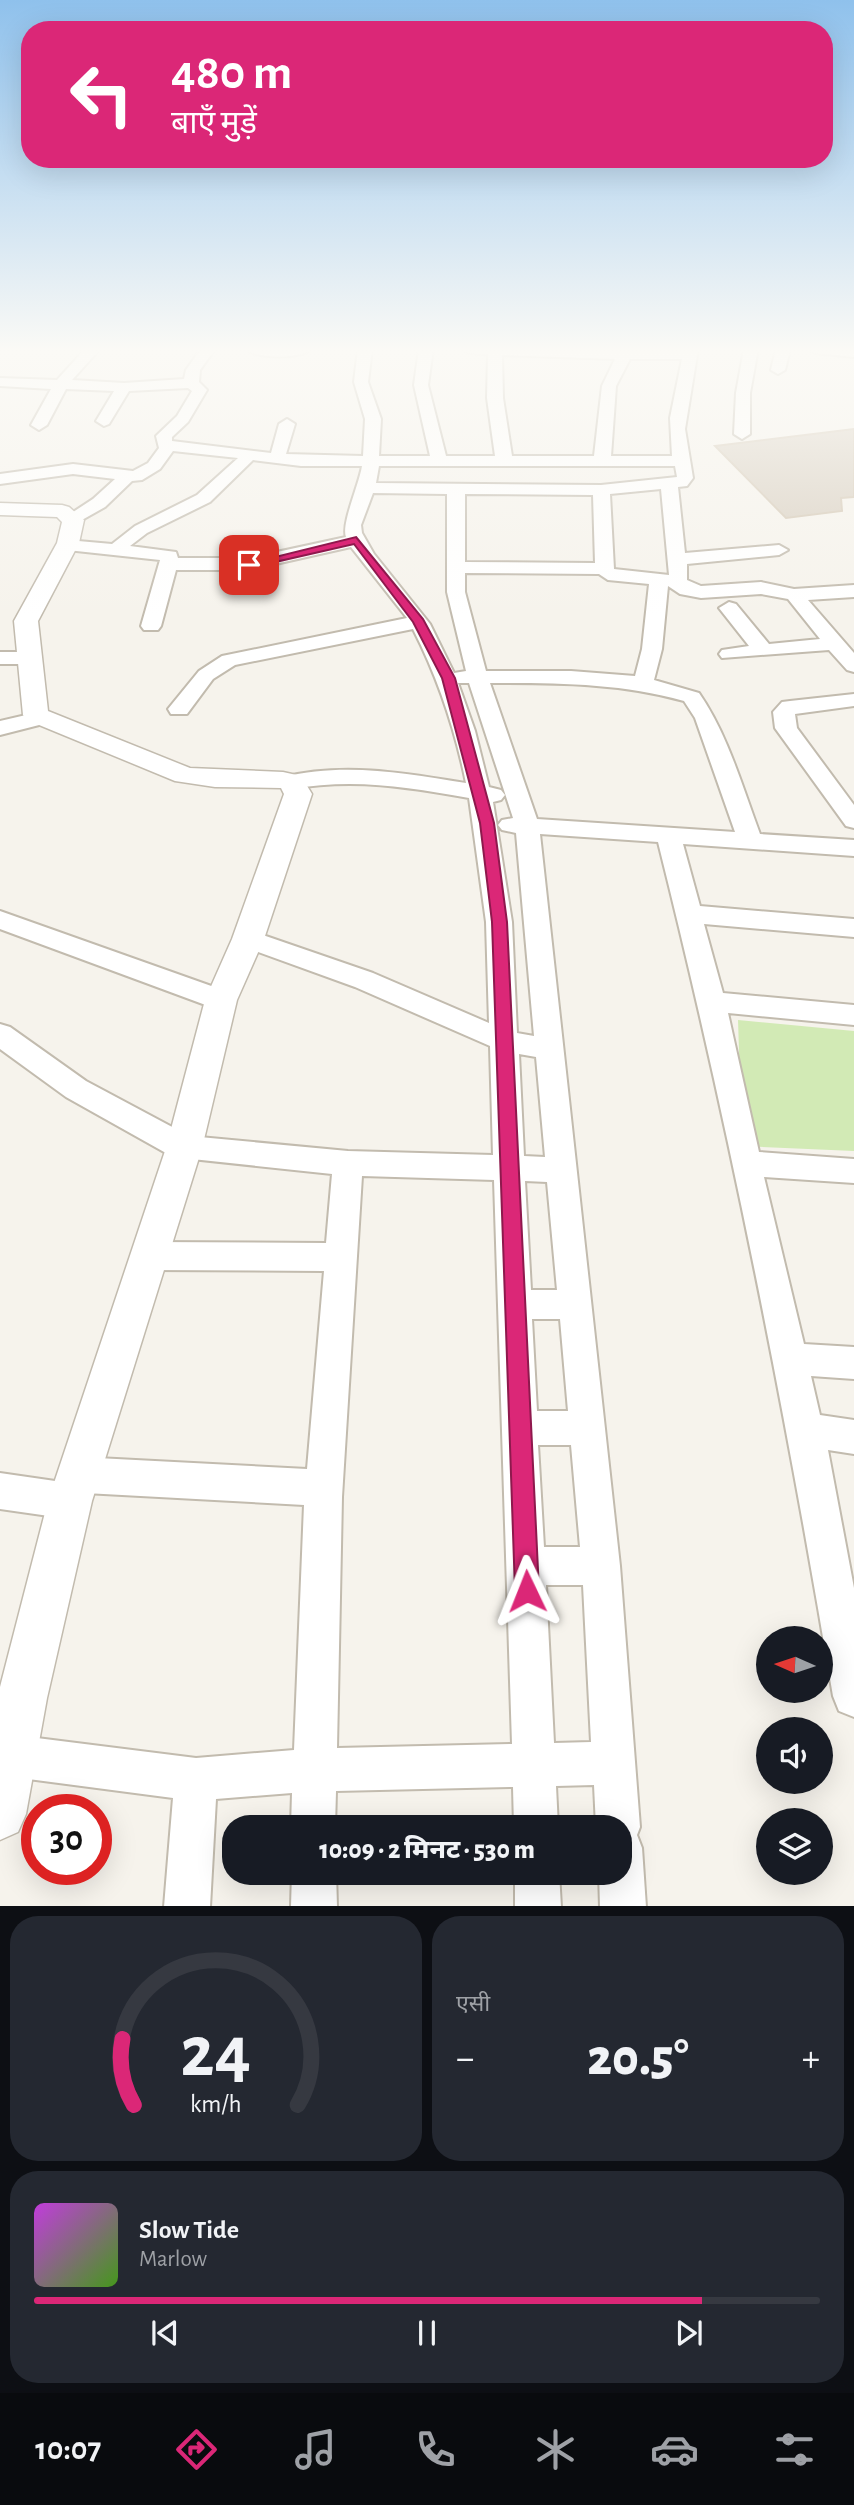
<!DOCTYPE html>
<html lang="hi">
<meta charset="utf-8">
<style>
:root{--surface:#171b24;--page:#242831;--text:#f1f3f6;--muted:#9ea1a6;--line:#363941;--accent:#db2777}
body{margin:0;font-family:"Alegreya Sans","Noto Sans Devanagari",sans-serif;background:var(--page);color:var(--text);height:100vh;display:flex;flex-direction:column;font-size:26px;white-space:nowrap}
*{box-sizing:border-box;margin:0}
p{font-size:23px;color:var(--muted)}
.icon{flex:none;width:38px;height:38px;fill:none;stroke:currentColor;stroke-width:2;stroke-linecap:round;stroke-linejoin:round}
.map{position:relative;height:1906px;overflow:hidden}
.details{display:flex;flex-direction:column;gap:10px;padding:10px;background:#0d0f14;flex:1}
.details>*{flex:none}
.guide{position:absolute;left:21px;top:21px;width:812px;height:147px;border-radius:28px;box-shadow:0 7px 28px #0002;background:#db2777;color:#fff;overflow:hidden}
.needle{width:46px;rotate:273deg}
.buttons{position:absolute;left:756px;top:1626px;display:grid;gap:14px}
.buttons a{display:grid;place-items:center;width:77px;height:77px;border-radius:50%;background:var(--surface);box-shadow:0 7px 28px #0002;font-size:35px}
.speed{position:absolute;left:21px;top:1794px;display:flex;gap:14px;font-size:35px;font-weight:700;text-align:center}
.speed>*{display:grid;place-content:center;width:91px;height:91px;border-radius:50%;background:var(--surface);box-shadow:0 7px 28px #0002;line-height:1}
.speed .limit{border:10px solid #d22;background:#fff;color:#111}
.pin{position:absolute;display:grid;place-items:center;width:60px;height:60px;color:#fff;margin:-30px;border-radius:14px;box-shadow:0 4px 10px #0006}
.me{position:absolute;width:77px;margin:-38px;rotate:358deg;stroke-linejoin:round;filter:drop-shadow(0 0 5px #0008)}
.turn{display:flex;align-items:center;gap:24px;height:147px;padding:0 35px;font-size:32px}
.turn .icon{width:91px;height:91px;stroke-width:2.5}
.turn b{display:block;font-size:49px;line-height:60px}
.big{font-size:52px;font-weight:800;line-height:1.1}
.details .widget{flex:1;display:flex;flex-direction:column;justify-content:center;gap:10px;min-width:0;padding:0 24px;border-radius:28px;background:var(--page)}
.details .dial{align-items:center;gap:0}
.dial svg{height:182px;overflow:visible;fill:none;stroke:var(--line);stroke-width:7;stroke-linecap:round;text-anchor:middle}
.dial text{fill:var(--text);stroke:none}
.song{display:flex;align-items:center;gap:21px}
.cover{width:84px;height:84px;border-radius:10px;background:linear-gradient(135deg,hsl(290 70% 55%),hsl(100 70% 35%))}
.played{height:7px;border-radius:4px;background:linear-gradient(90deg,var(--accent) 85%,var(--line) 85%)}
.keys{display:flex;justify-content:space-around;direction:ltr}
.heat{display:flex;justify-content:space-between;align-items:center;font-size:38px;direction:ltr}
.details .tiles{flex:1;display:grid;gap:10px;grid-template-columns:1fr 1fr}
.widget:last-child{grid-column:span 2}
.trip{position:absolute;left:222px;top:1815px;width:410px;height:70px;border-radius:28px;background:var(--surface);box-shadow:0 7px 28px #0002;font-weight:800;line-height:70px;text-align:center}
.menu{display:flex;height:112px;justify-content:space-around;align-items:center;background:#090b0e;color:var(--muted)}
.menu .icon{width:49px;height:49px}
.menu .active{color:var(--accent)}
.menu b{font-size:32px;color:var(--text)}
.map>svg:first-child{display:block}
</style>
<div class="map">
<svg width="854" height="1907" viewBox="0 0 854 1907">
<rect width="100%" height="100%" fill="#f6f3ec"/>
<path fill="#d2eab5" d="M738 1020 854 1031V1151L742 1146Z"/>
<path fill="#d8cfc1" stroke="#d3c7b4" stroke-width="2" d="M854 429V497L841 498 842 511 786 518 715 446Z"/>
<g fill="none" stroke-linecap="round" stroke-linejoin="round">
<g stroke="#c2bbae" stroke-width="4">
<path id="minor" d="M85 349H100L72 380 124 383 184 379 186 370 201 349H215L200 370 199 382 207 390 188 422 172 437V441L271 453 279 424 287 419 295 424 286 454 363 456 365 419 354 382 358 349H372L368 382 381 419 379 456H430L414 385 419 349H433L428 385 446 456H495L487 398 488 354 469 353 462 349H698L685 429 693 478 687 486 678 487 685 553 779 545 788 550 779 555 687 564V580L701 586 761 582 794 589 854 585V597L808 600 854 653V672L847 670 829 650 722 658 719 654 722 650 749 646 719 608 729 602 736 604 769 644 820 639 788 599 761 594 701 598 680 594 668 586 662 649 654 680 699 693C728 735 742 786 760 834L854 840V856L683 844 700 906 854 919V937L704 924 723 993 854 1005V1025L728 1013 759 1152 854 1159V1183L764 1177 804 1344 854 1347V1379L811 1376 820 1415 854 1420V1454L828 1450 854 1588V1717L839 1711 833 1696C785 1409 729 1125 658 842L540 834 620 1566 640 1827 637 1835 642 1848 646 1907H600L599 1872H620V1827H596L594 1785 556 1786 558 1827H514L513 1787 336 1791 335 1827H291L292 1793 216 1799 210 1907H164L173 1798 13 1777 0 1772V1740L13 1735 196 1758 294 1750 304 1505 85 1493 89 1501 83 1514 70 1519 0 1509V1473L62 1482 60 1475 65 1462 78 1457 307 1469 324 1271 149 1270 138 1266 133 1256 138 1246 149 1242 326 1243 332 1174 173 1157 66 1097 0 1049V1024L10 1027 86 1081 189 1136 348 1151 493 1155 490 1046 355 987 239 945 235 939 239 933 248 930 257 933 373 973 489 1023 486 922 469 798C407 787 354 778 291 789L280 782 283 777C344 762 405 773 466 783 455 729 438 678 413 629L235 665 213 679 187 714H171L168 709 199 671 222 656 407 618 351 547 249 570H176L161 626 158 630H144L141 626 160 560 67 550 58 545 67 540 112 544 135 526 197 495 238 458 173 451 160 469 142 480 132 481 105 507 73 525 64 520 67 516 93 499 115 479 73 474 0 484V474L73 464 133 471 148 463 159 448 156 436 177 416 192 391 188 388 129 391 109 424 104 426 96 421 114 391 66 389 47 425 39 430 31 425 51 389 0 386V378L57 380ZM502 355 615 359 602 386 594 456H512L503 398ZM630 359H682L670 418 672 456H611L616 386ZM253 460 301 466H362C359 485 341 524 346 537L249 558H178L176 552 130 546 147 533 210 502ZM379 466H675L677 477 601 485 376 483ZM661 489 669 575 614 569 610 494ZM373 493 447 494V592L466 671 454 673 430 624 374 554 362 533 361 525ZM465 494 593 495 595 563 465 562ZM465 573 599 574 608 580 649 584 642 649 635 676 571 671H486L465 592ZM458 683H469L513 818 502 820 498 825 502 830 516 833 534 1036 517 1033 512 922 493 802 501 800 505 795 501 790 489 787 475 731ZM490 683C558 683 619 683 684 701L695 718 735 832 537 819ZM519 1054 536 1057 545 1157 524 1156ZM362 1176 494 1180 512 1744 337 1748 342 1497ZM525 1181 547 1182 557 1290H531ZM532 1319H560L568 1411H537ZM538 1445H571L580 1547H544ZM546 1585H583L591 1742 554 1743Z
M246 349H312C300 359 257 359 246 349Z
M744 349H758L750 393V434L742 439 734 434 736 393Z
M776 349H790L785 370 778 374 771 370Z
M808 349H854V357L815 353Z
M0 652H30L40 658 30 664H0Z
M854 694V706L795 714 797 728 854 805V828L846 826 775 728 773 712 782 702 790 701Z
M39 712 47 713 50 718 47 723 0 735V721Z
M0 911 231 993 235 1000 231 1007 221 1010 211 1007 0 929Z
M292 1872H336L337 1907H291Z
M515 1872H559L561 1907H515Z"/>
</g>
<g stroke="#c2bbae" stroke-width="3">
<path id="tertiary" d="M0 503 62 505 69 507 84 520 79 543 38 621 48 711 190 768 283 772 301 776 312 794 264 939 237 1000 202 1148 92 1501 47 1698 26 1814 18 1832 0 1840V1687L48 1501 166 1148 205 1000 232 939 284 794 281 788 215 787 175 781 27 720 23 715 14 621 57 543 62 522 57 517 0 515Z"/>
</g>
<use href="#minor" fill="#fff" fill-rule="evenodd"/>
<use href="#tertiary" fill="#fff" fill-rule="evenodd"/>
</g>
<linearGradient id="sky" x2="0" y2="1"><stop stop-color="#8fc1ec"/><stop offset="0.57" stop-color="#fbfaf6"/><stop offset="1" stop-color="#fbfaf6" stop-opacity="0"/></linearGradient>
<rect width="854" height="616" fill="url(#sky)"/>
<path fill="#db2777" stroke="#8e194d" stroke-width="2" d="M356 537 423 619 455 678 494 823 507 922 539 1591 536 1599 527 1603 519 1599 515 1591 492 922 480 823 442 678 413 622 354 544 249 568 243 565Z"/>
</svg>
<div class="buttons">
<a><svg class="needle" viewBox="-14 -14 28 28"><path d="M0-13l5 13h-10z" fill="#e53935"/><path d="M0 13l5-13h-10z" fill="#9ea1a6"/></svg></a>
<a><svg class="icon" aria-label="sound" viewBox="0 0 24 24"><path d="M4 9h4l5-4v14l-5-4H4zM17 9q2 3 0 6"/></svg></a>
<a><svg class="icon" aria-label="layers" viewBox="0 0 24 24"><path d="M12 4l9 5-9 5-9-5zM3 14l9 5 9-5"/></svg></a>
</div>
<div class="speed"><div class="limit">30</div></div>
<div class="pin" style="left:249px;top:565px;background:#d93025"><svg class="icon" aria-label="arrive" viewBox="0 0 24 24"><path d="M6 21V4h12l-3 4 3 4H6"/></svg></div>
<svg class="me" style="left:527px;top:1591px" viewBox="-20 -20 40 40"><path d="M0-17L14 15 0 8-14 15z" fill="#db2777" stroke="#fff" stroke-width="4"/></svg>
<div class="trip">10:09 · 2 मिनट · 530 m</div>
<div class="guide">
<div class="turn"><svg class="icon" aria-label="left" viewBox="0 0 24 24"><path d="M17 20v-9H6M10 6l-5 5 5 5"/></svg><div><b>480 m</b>बाएँ मुड़ें</div></div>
</div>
</div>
<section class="details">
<div class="tiles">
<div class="widget dial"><svg viewBox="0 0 100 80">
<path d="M14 69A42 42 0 1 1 86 69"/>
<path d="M14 69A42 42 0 0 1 9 40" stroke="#db2777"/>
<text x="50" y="56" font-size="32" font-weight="700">24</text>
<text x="50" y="72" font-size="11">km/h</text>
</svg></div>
<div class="widget"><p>एसी</p>
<div class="heat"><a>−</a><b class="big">20.5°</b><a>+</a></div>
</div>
<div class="widget">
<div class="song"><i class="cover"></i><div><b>Slow Tide</b><p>Marlow</p></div></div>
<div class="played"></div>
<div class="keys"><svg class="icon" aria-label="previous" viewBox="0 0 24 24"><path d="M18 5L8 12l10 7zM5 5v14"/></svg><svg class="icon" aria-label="pause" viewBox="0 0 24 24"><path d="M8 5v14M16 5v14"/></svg><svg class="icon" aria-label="next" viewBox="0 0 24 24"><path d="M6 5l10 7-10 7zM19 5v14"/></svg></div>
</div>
</div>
</section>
<nav class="menu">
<b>10:07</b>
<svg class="icon active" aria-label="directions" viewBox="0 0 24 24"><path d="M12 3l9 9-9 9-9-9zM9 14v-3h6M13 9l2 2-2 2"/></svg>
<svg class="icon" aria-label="music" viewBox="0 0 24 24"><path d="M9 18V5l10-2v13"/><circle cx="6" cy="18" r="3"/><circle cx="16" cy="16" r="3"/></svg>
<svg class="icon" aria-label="phone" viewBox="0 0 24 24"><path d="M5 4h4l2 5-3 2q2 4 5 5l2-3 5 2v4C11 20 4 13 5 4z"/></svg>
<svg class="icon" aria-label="climate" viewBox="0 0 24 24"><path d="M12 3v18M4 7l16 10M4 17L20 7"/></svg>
<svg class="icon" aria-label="car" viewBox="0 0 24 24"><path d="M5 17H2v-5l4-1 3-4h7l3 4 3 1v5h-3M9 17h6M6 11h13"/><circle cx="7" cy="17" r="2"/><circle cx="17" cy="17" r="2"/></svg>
<svg class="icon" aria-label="filters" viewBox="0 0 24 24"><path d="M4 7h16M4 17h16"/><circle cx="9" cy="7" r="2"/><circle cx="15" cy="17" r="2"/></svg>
</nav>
